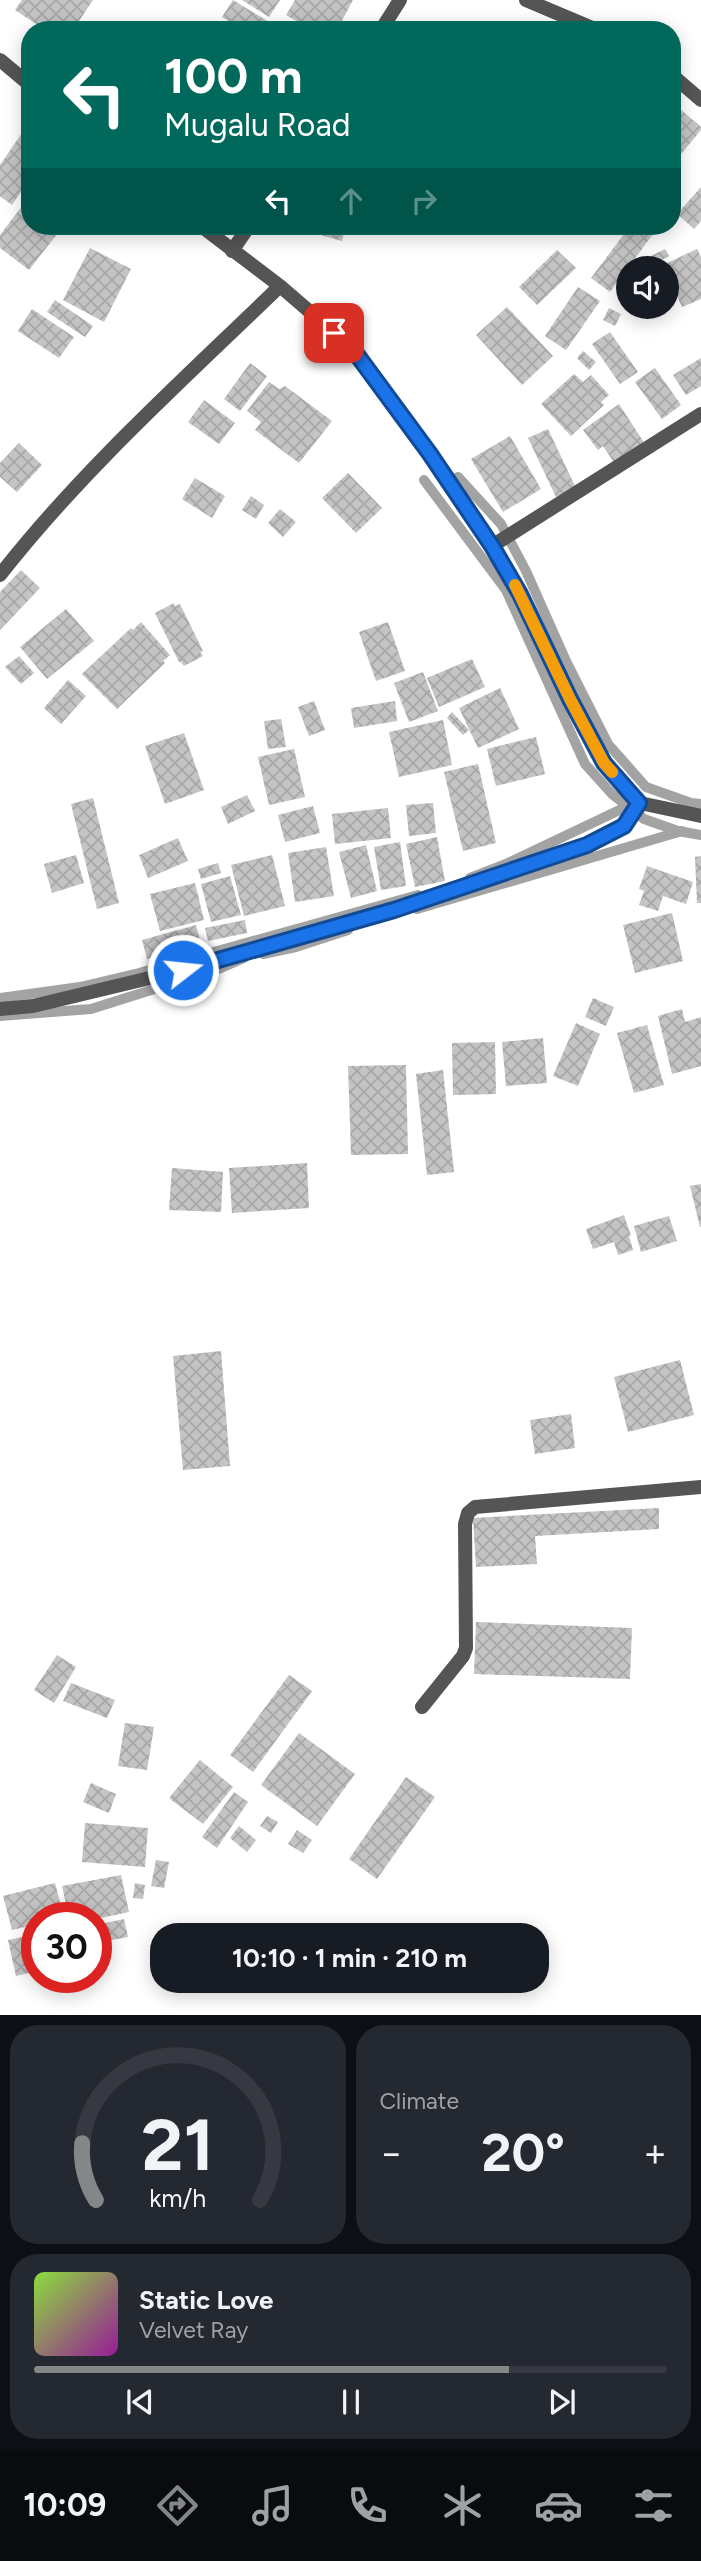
<!DOCTYPE html>
<meta charset="utf-8">
<style>
:root{--surface:#171b24;--page:#242831;--text:#f1f3f6;--muted:#9ea1a6;--line:#363941;--accent:#858687}
body{margin:0;font-family:Figtree,sans-serif;background:var(--page);color:var(--text);height:100vh;display:flex;flex-direction:column;font-size:26px;white-space:nowrap}
*{box-sizing:border-box;margin:0}
p{font-size:23px;color:var(--muted)}
.icon{flex:none;width:38px;height:38px;fill:none;stroke:currentColor;stroke-width:2;stroke-linecap:round;stroke-linejoin:round}
.map{position:relative;height:2015px;overflow:hidden}
.panel{display:flex;flex-direction:column;gap:10px;padding:10px;background:#0d0f14;flex:1}
.panel>*{flex:none}
.top-card{position:absolute;left:21px;top:21px;width:660px;height:214px;border-radius:28px;box-shadow:0 4px 18px #0003;background:#00695c;color:#fff;overflow:hidden}
.controls{position:absolute;left:616px;top:256px;display:grid;gap:14px}
.controls a{display:grid;place-items:center;width:63px;height:63px;border-radius:50%;background:var(--surface);box-shadow:0 4px 18px #0003;font-size:35px}
.speed{position:absolute;left:21px;top:1902px;display:flex;gap:14px;font-size:35px;font-weight:700;text-align:center}
.speed>*{display:grid;place-content:center;width:91px;height:91px;border-radius:50%;background:var(--surface);box-shadow:0 4px 18px #0003;line-height:1}
.speed .limit{border:10px solid #d22;background:#fff;color:#111}
.pin{position:absolute;display:grid;place-items:center;width:60px;height:60px;color:#fff;margin:-30px;border-radius:14px;box-shadow:0 4px 10px #0006}
.me{position:absolute;width:77px;margin:-38px;rotate:74deg;stroke-linejoin:round;filter:drop-shadow(0 0 5px #0008)}
.turn{display:flex;align-items:center;gap:24px;height:147px;padding:0 28px;font-size:32px}
.turn .icon{width:91px;height:91px;stroke-width:2.5}
.turn b{display:block;font-size:49px;line-height:60px}
.lanes{display:flex;align-items:center;height:66px;padding:0 28px;background:#0003;justify-content:center;gap:35px;direction:ltr}
.lanes .off{opacity:.35}
.big{font-size:52px;font-weight:700;line-height:1.1}
.panel .widget{flex:1;display:flex;flex-direction:column;justify-content:center;gap:10px;min-width:0;padding:0 24px;border-radius:28px;background:var(--page)}
.panel .dial{align-items:center;gap:0}
.dial svg{height:182px;overflow:visible;fill:none;stroke:var(--line);stroke-width:7;stroke-linecap:round;text-anchor:middle}
.dial text{fill:var(--text);stroke:none}
.song{display:flex;align-items:center;gap:21px}
.cover{width:84px;height:84px;border-radius:10px;background:linear-gradient(135deg,hsl(90 70% 55%),hsl(300 70% 35%))}
.played{height:7px;border-radius:4px;background:linear-gradient(90deg,var(--accent) 75%,var(--line) 75%)}
.keys{display:flex;justify-content:space-around;direction:ltr}
.heat{display:flex;justify-content:space-between;align-items:center;font-size:38px;direction:ltr}
.panel .tiles{flex:1;display:grid;gap:10px;grid-template-columns:1fr 1fr}
.widget:last-child{grid-column:span 2}
.trip{position:absolute;left:150px;top:1923px;width:399px;height:70px;border-radius:28px;background:var(--surface);box-shadow:0 4px 18px #0003;font-weight:700;line-height:70px;text-align:center}
.tabs{display:flex;height:112px;justify-content:space-around;align-items:center;background:#090b0e;color:var(--muted)}
.tabs .icon{width:49px;height:49px}
.tabs .on{color:var(--accent)}
.tabs b{font-size:32px;color:var(--text)}
.map>svg:first-child{display:block}
</style>
<div class="map">
<svg width="701" height="2015" viewBox="0 0 701 2015">
<defs>
<pattern id="building-cross-hatch" width="8" height="8" patternUnits="userSpaceOnUse" patternTransform="scale(1.75)"><rect width="8" height="8" fill="#c4c4c4"/><path d="M0 0l8 8M0 8l8-8" fill="none" stroke="#a7a7a7"/></pattern>
</defs>
<rect width="100%" height="100%" fill="#fff"/>
<g fill="none" stroke-linecap="round" stroke-linejoin="round">
<path stroke="#a3a3a3" stroke-width="10" d="M458 477 501 524 526 571 566 661 608 744 646 787 691 803 701 804
M424 480 506 590 585 764 612 794 644 819 678 831 701 835
M470 878 506 864 628 806
M417 909 682 831
M263 954 296 947 348 930
M0 998 80 987 139 973 418 895
M0 1016 91 1009 221 968 244 958"/>
</g>
<path fill="url(#building-cross-hatch)" d="M22 0H93L73 30H45L15 10Z
M233 0 282 30H243L222 17Z
M242 0H280L269 17Z
M295 0H353L337 30H308L297 23 298 22 286 15Z
M672 102 701 127V130L672 165Z
M30 121V179L12 205 0 196V165Z
M701 187V221L694 229 677 214Z
M25 202 30 206V226H56L61 229 29 270 0 248V235Z
M312 226H346L342 241 310 232Z
M630 226H659L610 292 591 278Z
M90 248 131 269 104 322 63 300Z
M665 249 669 256 653 265 649 257Z
M697 249 701 257V299L682 307 667 274V268L663 265Z
M557 250 576 268 537 305 519 287Z
M578 287 600 301 566 350 545 336Z
M55 300 93 326 85 337 47 312Z
M507 307 553 356 522 385 476 335Z
M609 308 621 314 615 326 603 320Z
M32 309 74 337 59 358 18 331Z
M610 332 638 372 620 384 592 344Z
M583 351 596 362 589 370 577 358Z
M701 358V386L686 395 673 375Z
M250 363 267 376 240 411 224 399Z
M655 368 681 405 662 419 635 382Z
M574 374 583 382 591 375 609 395 601 402 604 405 571 436 541 404Z
M269 382 279 389 285 386 332 421 299 463 255 430 261 422 247 411Z
M204 400 235 423 219 444 188 422Z
M619 404 645 444 615 464 603 446 598 450 583 430Z
M548 429 576 488 556 497 528 438Z
M510 436 541 489 503 512 471 459Z
M19 443 42 465 17 492 0 477V463Z
M348 473 382 508 356 533 322 498Z
M195 478 225 496 212 518 182 499Z
M251 496 264 505 256 519 242 510Z
M280 509 296 522 283 537 268 523Z
M21 570 40 588 0 630V592Z
M174 603 175 606 180 604 203 651 200 652 203 656 184 666 181 662H179L155 613Z
M66 609 94 641 47 679 20 647Z
M141 622 170 655 163 661 165 663 117 709 82 674 131 628 133 630Z
M388 622 405 671 376 681 359 632Z
M19 656 34 673 21 684 5 667Z
M472 659 485 687 439 707 427 678Z
M423 672 438 711 409 722 394 683Z
M68 680 86 696 61 724 44 708Z
M500 688 519 729 478 748 459 708Z
M314 701 325 730 309 736 298 707Z
M395 701 397 721 354 728 351 708Z
M452 712 469 730 463 735 447 718Z
M281 719 286 747 268 749 264 721Z
M443 720 452 765 399 777 389 732Z
M184 733 204 790 165 804 145 746Z
M536 737 545 774 496 786 487 749Z
M294 749 305 797 269 805 258 757Z
M478 764 496 843 463 851 444 772Z
M247 795 255 811 228 824 221 807Z
M93 798 119 903 97 909 71 804Z
M433 803 436 833 409 836 406 805Z
M313 806 320 833 285 842 278 815Z
M388 808 391 838 335 844 332 814Z
M437 837 445 881 415 887 406 844Z
M178 838 188 861 148 878 139 855Z
M400 842 406 886 381 890 374 847Z
M366 845 377 891 351 898 339 852Z
M326 847 334 896 295 902 288 853Z
M76 855 84 883 52 893 44 864Z
M272 855 285 906 244 916 231 865Z
M701 856V903H697L695 857Z
M218 863 221 873 201 879 198 869Z
M647 866 693 882 686 904 663 896 658 911 639 905 644 891 639 889Z
M230 876 241 915 211 922 201 884Z
M195 883 204 920 160 931 150 894Z
M672 913 683 961 635 973 623 925Z
M245 920 247 933 208 941 205 928Z
M196 925 201 945 147 959 142 940Z
M593 998 614 1007 606 1026 585 1017Z
M682 1009 685 1022 701 1017V1066L672 1074 658 1016Z
M576 1023 600 1034 578 1086 553 1076Z
M647 1025 664 1085 634 1093 617 1033Z
M543 1038 547 1083 506 1086 502 1042Z
M495 1042 496 1094 453 1095 452 1043Z
M406 1065 408 1154 351 1155 348 1066Z
M443 1070 454 1172 427 1175 416 1074Z
M307 1163 309 1208 232 1213 229 1168Z
M172 1168 223 1172 221 1212 169 1210Z
M701 1184V1227H700L690 1186Z
M624 1215 631 1236H629L633 1250 618 1255 614 1242 593 1249 586 1229Z
M669 1216 677 1241 641 1252 634 1226Z
M221 1351 230 1466 183 1470 173 1356Z
M680 1360 694 1415 628 1432 614 1377Z
M571 1414 575 1448 535 1454 530 1420Z
M659 1508V1529L535 1536 537 1564 476 1567 473 1518Z
M476 1622 632 1628 630 1679 474 1674Z
M57 1655 76 1667 54 1703 34 1690Z
M289 1675 312 1691 253 1772 230 1755Z
M71 1683 115 1700 107 1718 63 1701Z
M125 1723 154 1727 147 1770 118 1766Z
M299 1733 355 1774 317 1826 261 1785Z
M200 1760 233 1787 203 1824 169 1798Z
M406 1777 435 1797 377 1879 349 1859Z
M91 1783 116 1794 109 1813 83 1802Z
M234 1792 248 1802 217 1848 202 1837Z
M267 1816 278 1822 271 1833 260 1826Z
M85 1823 148 1828 145 1867 82 1862Z
M239 1826 256 1840 247 1852 230 1838Z
M297 1830 312 1840 303 1853 288 1844Z
M156 1860 169 1862 164 1888 151 1886Z
M121 1875 129 1912 96 1919 69 1918 62 1886Z
M55 1883 64 1917 37 1918V1924L12 1930 3 1896Z
M135 1883 145 1885 143 1899 133 1898Z
M124 1919 128 1937 96 1943V1925Z
M37 1934V1971L16 1976 8 1940Z"/>
<g fill="none" stroke-linecap="round" stroke-linejoin="round">
<path stroke="#555" stroke-width="14" d="M526 0 597 30
M381 30 400 0
M0 60 30 85
M672 75 701 100
M201 226 280 286 352 348 430 454 492 546 520 594 570 699 604 763 640 803 701 816
M232 251 249 226
M492 546 701 414
M0 575C83 469 184 379 280 286
M0 1009 33 1006 183 970 394 910 587 845 624 826 640 803
M422 1707 463 1656 466 1648 465 1524 468 1513 475 1507 701 1487"/>
</g>
<g fill="none" stroke-linecap="round" stroke-linejoin="round">
<g stroke="#114b97" stroke-width="18">
<path id="route" d="M183 970 394 910 587 845 624 826 639 803 604 763 570 699 520 594 492 546 430 454 352 348 334 333"/>
</g>
<use href="#route" stroke="#1a73e8" stroke-width="12"/>
<path stroke="#f59e0b" stroke-width="12" d="M515 585 570 699 604 763 612 772"/>
</g>
</svg>
<div class="controls">
<a><svg class="icon" aria-label="sound" viewBox="0 0 24 24"><path d="M4 9h4l5-4v14l-5-4H4zM17 9q2 3 0 6"/></svg></a>
</div>
<div class="speed"><div class="limit">30</div></div>
<div class="pin" style="left:334px;top:333px;background:#d93025"><svg class="icon" aria-label="arrive" viewBox="0 0 24 24"><path d="M6 21V4h12l-3 4 3 4H6"/></svg></div>
<svg class="me" style="left:183px;top:970px" viewBox="-20 -20 40 40"><circle r="17" fill="#1a73e8" stroke="#fff" stroke-width="3"/><path d="M0-11L8 9 0 5-8 9z" fill="#fff"/></svg>
<div class="trip">10:10 · 1 min · 210 m</div>
<div class="top-card">
<div class="turn"><svg class="icon" aria-label="left" viewBox="0 0 24 24"><path d="M17 20v-9H6M10 6l-5 5 5 5"/></svg><div><b>100 m</b>Mugalu Road</div></div>
<div class="lanes"><svg class="icon" aria-label="left" viewBox="0 0 24 24"><path d="M17 20v-9H6M10 6l-5 5 5 5"/></svg><svg class="icon off" aria-label="ahead" viewBox="0 0 24 24"><path d="M12 20V5M6 11l6-6 6 6"/></svg><svg class="icon off" aria-label="right" viewBox="0 0 24 24"><path d="M7 20v-9h11M14 6l5 5-5 5"/></svg></div>
</div>
</div>
<section class="panel">
<div class="tiles">
<div class="widget dial"><svg viewBox="0 0 100 80">
<path d="M14 69A42 42 0 1 1 86 69"/>
<path d="M14 69A42 42 0 0 1 8 44" stroke="#858687"/>
<text x="50" y="56" font-size="32" font-weight="700">21</text>
<text x="50" y="72" font-size="11">km/h</text>
</svg></div>
<div class="widget"><p>Climate</p>
<div class="heat"><a>−</a><b class="big">20°</b><a>+</a></div>
</div>
<div class="widget">
<div class="song"><i class="cover"></i><div><b>Static Love</b><p>Velvet Ray</p></div></div>
<div class="played"></div>
<div class="keys"><svg class="icon" aria-label="previous" viewBox="0 0 24 24"><path d="M18 5L8 12l10 7zM5 5v14"/></svg><svg class="icon" aria-label="pause" viewBox="0 0 24 24"><path d="M8 5v14M16 5v14"/></svg><svg class="icon" aria-label="next" viewBox="0 0 24 24"><path d="M6 5l10 7-10 7zM19 5v14"/></svg></div>
</div>
</div>
</section>
<nav class="tabs">
<b>10:09</b>
<svg class="icon on" aria-label="directions" viewBox="0 0 24 24"><path d="M12 3l9 9-9 9-9-9zM9 14v-3h6M13 9l2 2-2 2"/></svg>
<svg class="icon" aria-label="music" viewBox="0 0 24 24"><path d="M9 18V5l10-2v13"/><circle cx="6" cy="18" r="3"/><circle cx="16" cy="16" r="3"/></svg>
<svg class="icon" aria-label="phone" viewBox="0 0 24 24"><path d="M5 4h4l2 5-3 2q2 4 5 5l2-3 5 2v4C11 20 4 13 5 4z"/></svg>
<svg class="icon" aria-label="climate" viewBox="0 0 24 24"><path d="M12 3v18M4 7l16 10M4 17L20 7"/></svg>
<svg class="icon" aria-label="car" viewBox="0 0 24 24"><path d="M5 17H2v-5l4-1 3-4h7l3 4 3 1v5h-3M9 17h6M6 11h13"/><circle cx="7" cy="17" r="2"/><circle cx="17" cy="17" r="2"/></svg>
<svg class="icon" aria-label="filters" viewBox="0 0 24 24"><path d="M4 7h16M4 17h16"/><circle cx="9" cy="7" r="2"/><circle cx="15" cy="17" r="2"/></svg>
</nav>
